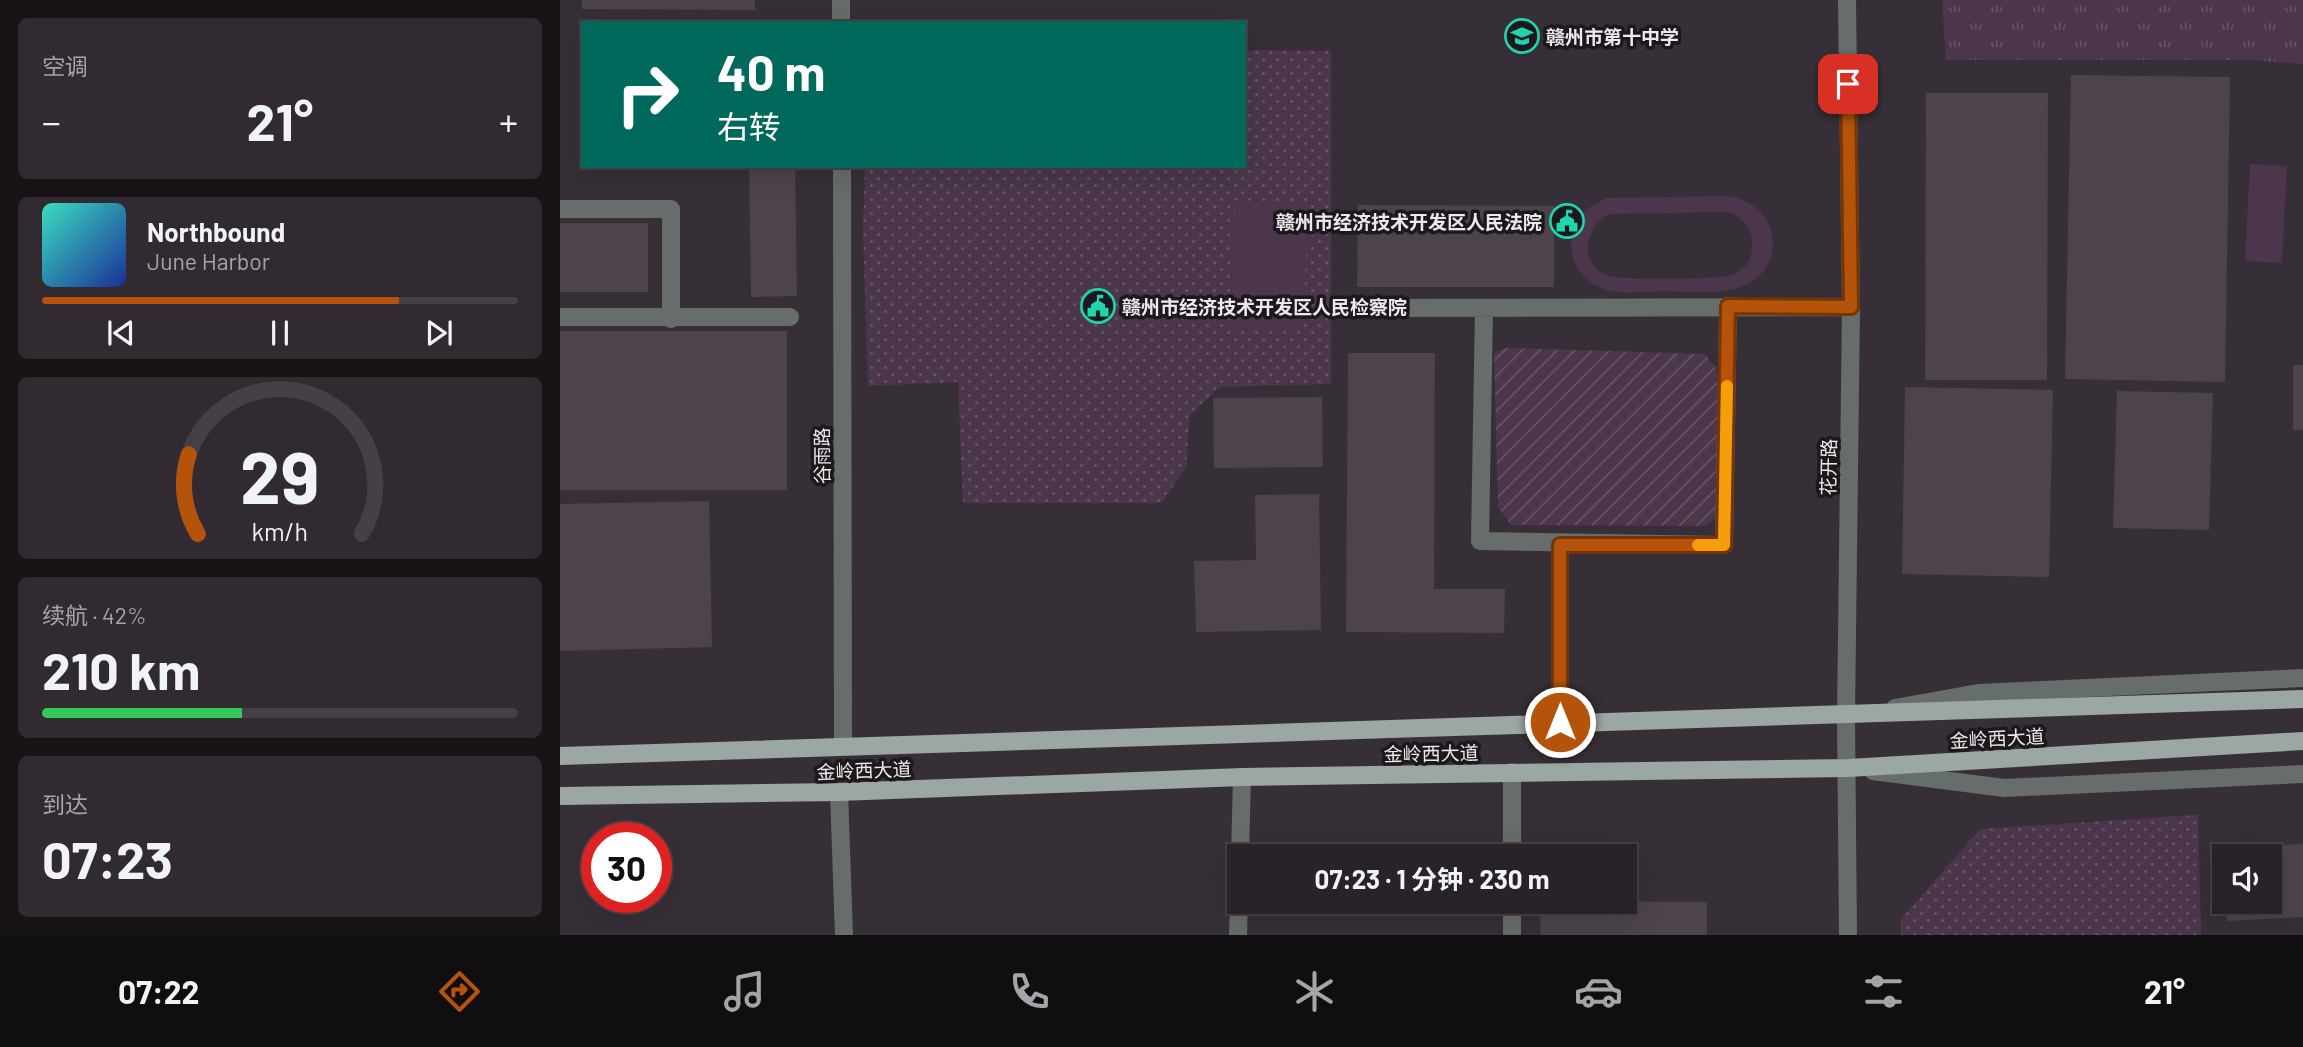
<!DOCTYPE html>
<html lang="zh">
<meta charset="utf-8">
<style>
:root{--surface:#292329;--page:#312b31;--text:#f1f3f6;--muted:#a5a4a8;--line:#454046;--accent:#b45309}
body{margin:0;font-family:Barlow,"Noto Sans SC",sans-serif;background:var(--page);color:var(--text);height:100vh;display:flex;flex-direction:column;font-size:26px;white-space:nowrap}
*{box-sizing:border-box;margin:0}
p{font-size:23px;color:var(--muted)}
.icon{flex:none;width:38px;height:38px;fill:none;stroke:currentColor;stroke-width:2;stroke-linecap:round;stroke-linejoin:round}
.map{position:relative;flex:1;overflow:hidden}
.side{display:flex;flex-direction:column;gap:18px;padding:18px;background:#171317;width:560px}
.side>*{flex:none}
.guide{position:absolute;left:21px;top:21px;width:665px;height:147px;border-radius:0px;box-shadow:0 7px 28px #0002,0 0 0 2px var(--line);background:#00695c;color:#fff;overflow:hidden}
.buttons{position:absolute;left:1652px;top:844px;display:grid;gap:14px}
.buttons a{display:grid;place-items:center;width:70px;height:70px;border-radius:0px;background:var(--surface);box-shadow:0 7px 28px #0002,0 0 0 2px var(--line);font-size:35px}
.speed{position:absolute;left:21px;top:822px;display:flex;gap:14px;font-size:35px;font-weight:700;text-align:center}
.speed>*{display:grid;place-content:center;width:91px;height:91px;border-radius:50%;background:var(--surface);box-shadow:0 7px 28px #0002,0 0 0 2px var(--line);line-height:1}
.speed .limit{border:10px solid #d22;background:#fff;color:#111}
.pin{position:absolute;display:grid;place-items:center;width:60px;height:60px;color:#fff;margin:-30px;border-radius:14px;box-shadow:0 4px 10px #0006}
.me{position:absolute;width:77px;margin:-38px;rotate:0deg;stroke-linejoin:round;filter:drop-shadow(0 0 5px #0008)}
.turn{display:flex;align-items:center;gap:24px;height:147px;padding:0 21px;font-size:32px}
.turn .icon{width:91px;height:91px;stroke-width:2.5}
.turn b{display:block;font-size:49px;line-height:60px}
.big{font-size:52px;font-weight:700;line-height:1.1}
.side .widget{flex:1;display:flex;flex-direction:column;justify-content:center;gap:10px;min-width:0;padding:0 24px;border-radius:10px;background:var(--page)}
.side .dial{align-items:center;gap:0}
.dial svg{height:182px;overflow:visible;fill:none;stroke:var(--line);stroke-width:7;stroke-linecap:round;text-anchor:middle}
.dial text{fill:var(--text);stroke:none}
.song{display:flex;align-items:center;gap:21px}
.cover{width:84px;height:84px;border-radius:10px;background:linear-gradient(135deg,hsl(170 70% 55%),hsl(230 70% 35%))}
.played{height:7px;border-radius:4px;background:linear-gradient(90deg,var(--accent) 75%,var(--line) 75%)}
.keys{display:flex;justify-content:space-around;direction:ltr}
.heat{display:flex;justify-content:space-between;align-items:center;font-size:38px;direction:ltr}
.charge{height:10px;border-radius:5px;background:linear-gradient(90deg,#34c759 42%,var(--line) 0)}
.trip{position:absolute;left:667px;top:844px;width:410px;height:70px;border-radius:0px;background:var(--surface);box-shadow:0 7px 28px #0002,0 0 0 2px var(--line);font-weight:700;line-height:70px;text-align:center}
.tab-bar{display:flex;height:112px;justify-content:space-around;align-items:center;background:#100e10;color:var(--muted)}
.tab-bar .icon{width:49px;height:49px}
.tab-bar .on{color:var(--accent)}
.tab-bar b{font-size:32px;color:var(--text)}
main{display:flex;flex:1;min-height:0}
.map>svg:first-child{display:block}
</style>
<main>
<section class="side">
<div class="widget"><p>空调</p>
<div class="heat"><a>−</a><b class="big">21°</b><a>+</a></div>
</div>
<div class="widget">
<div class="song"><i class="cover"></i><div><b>Northbound</b><p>June Harbor</p></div></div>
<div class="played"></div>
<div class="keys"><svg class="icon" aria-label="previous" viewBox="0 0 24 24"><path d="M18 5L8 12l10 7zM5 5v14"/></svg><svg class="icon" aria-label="pause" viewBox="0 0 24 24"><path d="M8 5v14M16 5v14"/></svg><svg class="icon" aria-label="next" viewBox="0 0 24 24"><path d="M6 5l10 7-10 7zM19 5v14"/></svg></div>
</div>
<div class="widget dial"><svg viewBox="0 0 100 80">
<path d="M14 69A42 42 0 1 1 86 69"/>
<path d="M14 69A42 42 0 0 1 10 34" stroke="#b45309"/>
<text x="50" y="56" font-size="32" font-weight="700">29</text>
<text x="50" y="72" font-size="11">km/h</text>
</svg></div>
<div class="widget"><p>续航 · 42%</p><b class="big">210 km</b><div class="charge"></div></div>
<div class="widget"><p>到达</p><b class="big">07:23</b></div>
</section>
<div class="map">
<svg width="1743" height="935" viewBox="0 0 1743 935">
<defs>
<pattern id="grass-dots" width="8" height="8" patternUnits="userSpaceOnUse" patternTransform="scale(1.75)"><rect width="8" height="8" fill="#4b364c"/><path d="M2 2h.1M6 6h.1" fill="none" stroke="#655366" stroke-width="1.8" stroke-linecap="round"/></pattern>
<pattern id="park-tufts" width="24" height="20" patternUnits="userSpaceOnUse" patternTransform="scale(1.75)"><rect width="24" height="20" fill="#4b364c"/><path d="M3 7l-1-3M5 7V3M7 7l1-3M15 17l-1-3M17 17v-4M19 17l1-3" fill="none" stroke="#655366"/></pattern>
<pattern id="garden-furrows" width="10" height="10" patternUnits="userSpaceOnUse" patternTransform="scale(1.75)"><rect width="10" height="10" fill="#4b364c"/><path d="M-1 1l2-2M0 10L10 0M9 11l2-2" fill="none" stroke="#655366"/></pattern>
</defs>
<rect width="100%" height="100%" fill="#372f37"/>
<path fill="url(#grass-dots)" d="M684 50 771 51V384L660 387 630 415 626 468 601 503H403L398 382 308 386 303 229 305 166H684Z
M1638 815 1641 935H1341V919L1420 829Z"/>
<path fill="url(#park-tufts)" d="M1382 0H1743V64L1693 60H1386Z"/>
<path fill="url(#garden-furrows)" d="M946 348 1145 354 1157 369V516L1146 526 951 525 938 507 934 353Z"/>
<path fill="#4b364c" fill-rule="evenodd" d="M1690 164 1727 166 1722 263 1685 261Z
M1168 196C1184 199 1199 206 1207 221 1214 234 1215 249 1209 262 1191 301 1137 291 1102 291 1083 292 1057 296 1039 287 1019 278 1007 256 1012 234 1016 215 1030 205 1047 198ZM1169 212C1192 223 1198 242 1187 265 1181 270 1176 274 1169 276 1155 279 1062 280 1049 276 1017 266 1025 226 1049 214Z
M676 200 749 204 742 331 669 328Z"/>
<path fill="#4c434c" d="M22 0H195V10L22 9Z
M1511 75 1670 77 1665 382 1505 379Z
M1366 93H1488L1487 380H1365Z
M189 166H235L237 296 191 297Z
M798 205 994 206V287H797Z
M0 223H88V292H0Z
M0 331H227V490H0Z
M788 353H875L874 589H945L944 633 786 632Z
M1733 365H1743V430H1733Z
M1345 387 1493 390 1489 577 1342 574Z
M1557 391 1653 393 1649 530 1553 528Z
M762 397 763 467 654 468 653 398Z
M759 494 761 630 636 632 634 561 696 560 695 495Z
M149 501 152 647 0 651V504Z
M1743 844V917L1667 921 1666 901H1710V856H1664L1663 848Z
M981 901 1147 902V935H980Z"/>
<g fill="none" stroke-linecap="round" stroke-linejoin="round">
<path stroke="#676d6b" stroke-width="18" d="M281 0V23
M1287 0 1291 307 1286 717 1288 935
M282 166 283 745
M0 209H111V319
M796 308 1291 307
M924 308 920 541 1164 545 1168 306
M0 317H230
M1000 545V722
M1335 708 1418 693 1743 678
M1313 771 1444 788 1743 774
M952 772V856
M279 792 284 935
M680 856 682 777
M952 901V935
M678 935 679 901"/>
<path stroke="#9aa7a3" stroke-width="18" d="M0 756C581 734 1162 722 1743 699
M0 796 279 792 682 777 1288 768 1743 741"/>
</g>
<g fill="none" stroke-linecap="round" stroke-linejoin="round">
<g stroke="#753606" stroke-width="18">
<path id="route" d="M1000 722V545H1164L1168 306 1291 307 1288 84"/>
</g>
<use href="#route" stroke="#b45309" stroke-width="12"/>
<path stroke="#f59e0b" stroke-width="12" d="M1138 545H1164L1167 386"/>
</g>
<defs>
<g id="school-ring" transform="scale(1.75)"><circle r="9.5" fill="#1c181c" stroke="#1ed5b0" stroke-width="1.5"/><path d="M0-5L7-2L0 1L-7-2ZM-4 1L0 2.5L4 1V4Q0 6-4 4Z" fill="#1ed5b0"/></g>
<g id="civic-ring" transform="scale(1.75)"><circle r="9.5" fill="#1c181c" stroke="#1ed5b0" stroke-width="1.5"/><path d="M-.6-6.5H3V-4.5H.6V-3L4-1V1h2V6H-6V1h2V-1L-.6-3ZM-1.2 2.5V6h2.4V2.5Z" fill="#1ed5b0"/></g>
</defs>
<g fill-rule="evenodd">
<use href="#school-ring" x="962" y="36"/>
<use href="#civic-ring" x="1007" y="221"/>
<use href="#civic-ring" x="538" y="306"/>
</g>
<g text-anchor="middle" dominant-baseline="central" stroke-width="7" stroke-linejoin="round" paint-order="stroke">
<g font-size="19" font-weight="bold" fill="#ede8ee" stroke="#1c181c" text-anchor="start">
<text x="986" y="36">赣州市第十中学</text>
<text x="982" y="221" text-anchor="end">赣州市经济技术开发区人民法院</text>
<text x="562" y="306">赣州市经济技术开发区人民检察院</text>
</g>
<g font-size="19" fill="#ede8ee" stroke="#1c181c">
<text transform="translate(261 456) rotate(-90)">谷雨路</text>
<text transform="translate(1268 467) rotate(-89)">花开路</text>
<text transform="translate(1437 738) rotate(-3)">金岭西大道</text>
<text transform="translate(871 753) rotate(-1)">金岭西大道</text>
<text transform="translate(304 770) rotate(-2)">金岭西大道</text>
</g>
</g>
</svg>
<div class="buttons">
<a><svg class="icon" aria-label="sound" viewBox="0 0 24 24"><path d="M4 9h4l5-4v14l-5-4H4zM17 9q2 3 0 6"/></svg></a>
</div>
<div class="speed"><div class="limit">30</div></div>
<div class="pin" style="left:1288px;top:84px;background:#d93025"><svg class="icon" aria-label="arrive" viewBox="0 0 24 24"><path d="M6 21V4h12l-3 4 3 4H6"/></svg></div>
<svg class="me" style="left:1000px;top:722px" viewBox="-20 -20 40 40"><circle r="17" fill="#b45309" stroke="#fff" stroke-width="3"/><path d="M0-11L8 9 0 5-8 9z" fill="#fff"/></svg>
<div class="trip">07:23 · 1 分钟 · 230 m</div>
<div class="guide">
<div class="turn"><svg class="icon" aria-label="right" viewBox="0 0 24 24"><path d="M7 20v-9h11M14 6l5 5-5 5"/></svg><div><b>40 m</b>右转</div></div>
</div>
</div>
</main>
<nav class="tab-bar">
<b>07:22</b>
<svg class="icon on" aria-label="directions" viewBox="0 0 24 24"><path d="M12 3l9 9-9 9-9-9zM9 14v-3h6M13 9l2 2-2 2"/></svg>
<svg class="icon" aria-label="music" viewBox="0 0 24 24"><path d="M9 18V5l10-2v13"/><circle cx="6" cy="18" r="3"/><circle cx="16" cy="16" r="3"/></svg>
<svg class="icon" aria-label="phone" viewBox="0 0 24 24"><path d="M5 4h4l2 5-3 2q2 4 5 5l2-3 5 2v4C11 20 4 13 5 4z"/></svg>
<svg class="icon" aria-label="climate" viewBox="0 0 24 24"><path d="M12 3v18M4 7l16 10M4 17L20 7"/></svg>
<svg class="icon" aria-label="car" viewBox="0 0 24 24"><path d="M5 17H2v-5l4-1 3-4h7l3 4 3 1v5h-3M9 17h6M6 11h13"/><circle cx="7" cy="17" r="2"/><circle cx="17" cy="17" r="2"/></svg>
<svg class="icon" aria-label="filters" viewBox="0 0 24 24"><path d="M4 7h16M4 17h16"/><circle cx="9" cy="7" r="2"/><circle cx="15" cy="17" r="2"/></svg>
<b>21°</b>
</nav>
